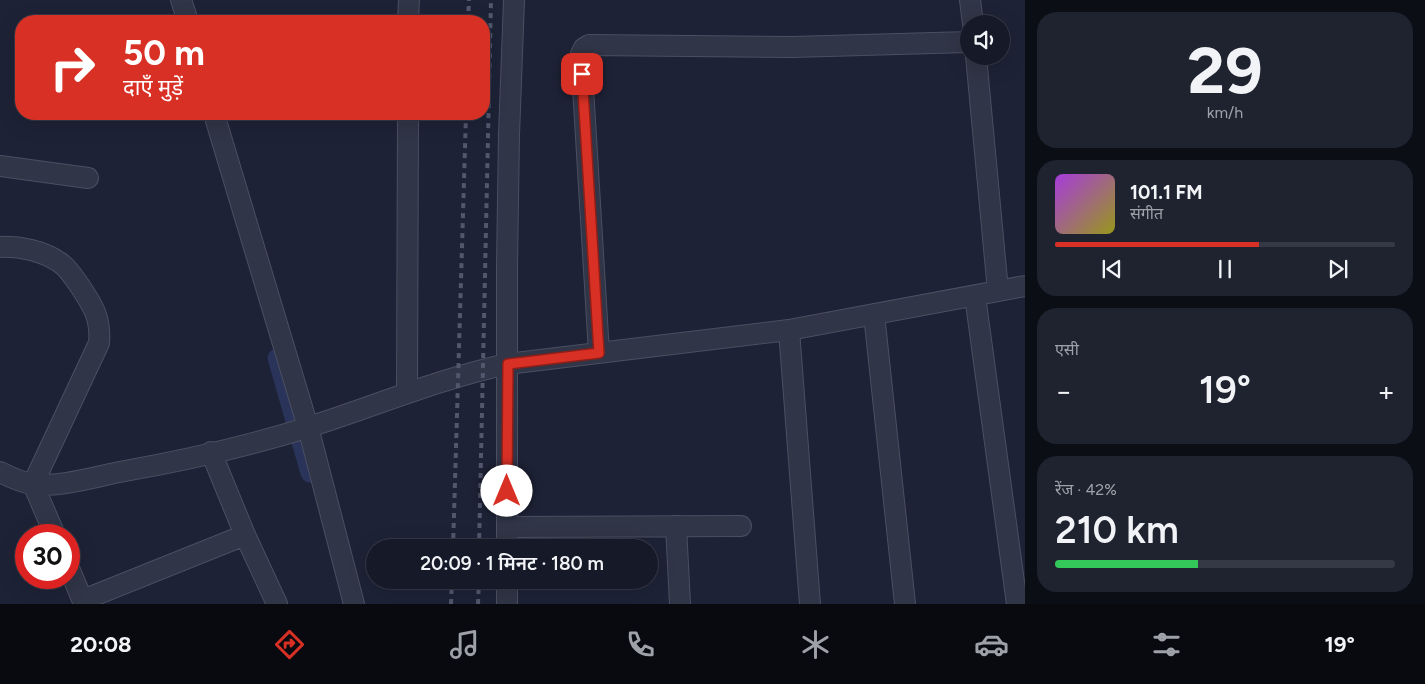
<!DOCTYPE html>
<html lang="hi">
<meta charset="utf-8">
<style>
:root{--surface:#161a28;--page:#1f2330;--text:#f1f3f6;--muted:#9ea1a8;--line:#353845;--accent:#d93025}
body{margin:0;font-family:Figtree,"Noto Sans Devanagari",sans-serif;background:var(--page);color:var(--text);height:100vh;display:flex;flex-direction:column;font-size:19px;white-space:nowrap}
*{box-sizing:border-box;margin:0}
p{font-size:16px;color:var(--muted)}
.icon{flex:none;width:28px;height:28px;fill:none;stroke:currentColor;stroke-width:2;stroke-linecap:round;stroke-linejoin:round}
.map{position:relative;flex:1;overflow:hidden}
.panel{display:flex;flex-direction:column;gap:12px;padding:12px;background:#0c0e16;width:400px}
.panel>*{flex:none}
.top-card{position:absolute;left:15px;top:15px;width:475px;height:105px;border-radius:20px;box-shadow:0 5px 20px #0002,0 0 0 1px var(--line);background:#d93025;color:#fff;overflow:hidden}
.tools{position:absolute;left:960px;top:15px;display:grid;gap:10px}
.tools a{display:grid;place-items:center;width:50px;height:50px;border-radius:50%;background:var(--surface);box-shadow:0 5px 20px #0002,0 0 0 1px var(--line);font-size:25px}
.speed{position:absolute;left:15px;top:524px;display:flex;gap:10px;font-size:25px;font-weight:700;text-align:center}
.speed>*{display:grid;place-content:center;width:65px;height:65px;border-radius:50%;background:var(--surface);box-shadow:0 5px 20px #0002,0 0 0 1px var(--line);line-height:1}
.speed .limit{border:8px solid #d22;background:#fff;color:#111}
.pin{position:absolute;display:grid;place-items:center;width:42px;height:42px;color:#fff;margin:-21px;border-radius:10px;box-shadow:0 2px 8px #0006}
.me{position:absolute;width:55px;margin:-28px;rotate:0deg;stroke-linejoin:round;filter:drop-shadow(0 0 4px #0008)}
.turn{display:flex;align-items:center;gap:18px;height:105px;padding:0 25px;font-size:22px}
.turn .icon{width:65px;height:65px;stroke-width:2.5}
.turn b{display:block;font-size:35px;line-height:42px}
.big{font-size:38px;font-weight:600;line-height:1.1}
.panel .card{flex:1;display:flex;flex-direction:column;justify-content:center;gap:8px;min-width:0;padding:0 18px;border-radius:20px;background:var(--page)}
.panel .dial{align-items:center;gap:0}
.dial b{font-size:65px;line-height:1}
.song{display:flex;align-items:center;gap:15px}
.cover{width:60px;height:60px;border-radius:8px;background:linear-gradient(135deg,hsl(280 70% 55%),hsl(60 70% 35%))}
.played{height:5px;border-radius:2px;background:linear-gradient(90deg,var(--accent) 60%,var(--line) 60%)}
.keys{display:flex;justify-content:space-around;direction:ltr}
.heat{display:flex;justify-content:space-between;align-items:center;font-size:28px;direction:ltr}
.charge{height:8px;border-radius:4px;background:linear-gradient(90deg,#34c759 42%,var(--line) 0)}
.trip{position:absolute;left:366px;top:539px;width:292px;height:50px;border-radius:25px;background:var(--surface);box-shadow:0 5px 20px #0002,0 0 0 1px var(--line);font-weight:600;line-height:50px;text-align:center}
.menu{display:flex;height:80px;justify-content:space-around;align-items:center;background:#090a10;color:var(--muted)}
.menu .icon{width:35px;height:35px}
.menu .current{color:var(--accent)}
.menu b{font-size:22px;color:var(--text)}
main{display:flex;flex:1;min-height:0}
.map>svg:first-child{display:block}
</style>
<main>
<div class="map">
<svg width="1025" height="604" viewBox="0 0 1025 604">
<rect width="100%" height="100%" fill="#1d2236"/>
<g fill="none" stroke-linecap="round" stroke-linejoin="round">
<path stroke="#2a3359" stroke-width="19" d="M277 358 310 473"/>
<g stroke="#4b4f62" stroke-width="22">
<path id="minor" d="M181 0 188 21
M970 0 973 24
M408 21 409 0
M976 56 998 291
M214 114 308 427 354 604
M0 166 88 178
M0 247C20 246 43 251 59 262 70 268 90 301 95 312 99 322 100 332 99 343L33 484 55 535
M975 296 1017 604
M874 314 905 604
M789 330 810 604
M599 353 581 54 584 48 589 45 792 47 969 42
M407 393 408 114
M211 452 245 535 277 604
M0 472C10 477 20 482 32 484 60 488 97 476 125 471 187 460 249 446 309 427 375 406 439 379 507 364L789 330 1025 286
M676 526 680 604
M507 527 741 526
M507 548V266L509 135 514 0
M69 568 84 604
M83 600 245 535
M507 604V580"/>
</g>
<use href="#minor" stroke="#303547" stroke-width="20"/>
<path stroke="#52576e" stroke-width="4" stroke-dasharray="5 5" stroke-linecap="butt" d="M468 21 469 0
M453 548 466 114
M479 548 491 0
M451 604 452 580
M478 604 479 580"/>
</g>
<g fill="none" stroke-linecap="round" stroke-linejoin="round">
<g stroke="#8d1f18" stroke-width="12">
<path id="route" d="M507 491 508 364 599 353 582 74"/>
</g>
<use href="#route" stroke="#d93025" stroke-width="9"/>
</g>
</svg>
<div class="tools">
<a><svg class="icon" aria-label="sound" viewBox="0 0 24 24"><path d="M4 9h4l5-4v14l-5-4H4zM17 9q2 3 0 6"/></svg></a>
</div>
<div class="speed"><div class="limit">30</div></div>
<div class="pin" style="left:582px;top:74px;background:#d93025"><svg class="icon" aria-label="arrive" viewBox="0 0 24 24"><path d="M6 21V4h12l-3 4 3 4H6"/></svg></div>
<svg class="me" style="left:507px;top:491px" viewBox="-20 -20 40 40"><circle r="19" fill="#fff"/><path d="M0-13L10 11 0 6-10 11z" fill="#d93025"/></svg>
<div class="trip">20:09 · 1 मिनट · 180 m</div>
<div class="top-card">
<div class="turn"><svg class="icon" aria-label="right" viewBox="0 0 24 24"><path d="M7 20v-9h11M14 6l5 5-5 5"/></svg><div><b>50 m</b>दाएँ मुड़ें</div></div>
</div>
</div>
<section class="panel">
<div class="card dial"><b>29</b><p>km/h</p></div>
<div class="card">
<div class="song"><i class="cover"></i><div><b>101.1 FM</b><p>संगीत</p></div></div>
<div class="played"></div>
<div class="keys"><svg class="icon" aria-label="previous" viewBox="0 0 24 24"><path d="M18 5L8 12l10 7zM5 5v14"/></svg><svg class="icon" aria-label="pause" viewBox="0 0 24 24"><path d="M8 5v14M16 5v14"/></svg><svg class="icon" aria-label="next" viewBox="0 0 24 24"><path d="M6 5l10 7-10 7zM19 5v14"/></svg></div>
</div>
<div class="card"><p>एसी</p>
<div class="heat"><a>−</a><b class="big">19°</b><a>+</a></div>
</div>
<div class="card"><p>रेंज · 42%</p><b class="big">210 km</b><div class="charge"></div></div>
</section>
</main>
<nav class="menu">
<b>20:08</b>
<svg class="icon current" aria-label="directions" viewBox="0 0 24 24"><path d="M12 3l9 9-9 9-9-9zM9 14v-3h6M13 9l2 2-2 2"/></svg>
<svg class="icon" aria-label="music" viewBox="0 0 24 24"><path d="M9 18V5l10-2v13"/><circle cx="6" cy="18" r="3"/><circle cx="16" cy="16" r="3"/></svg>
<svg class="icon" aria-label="phone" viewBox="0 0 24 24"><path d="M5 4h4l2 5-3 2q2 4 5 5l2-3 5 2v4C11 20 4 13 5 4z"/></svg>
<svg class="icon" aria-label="climate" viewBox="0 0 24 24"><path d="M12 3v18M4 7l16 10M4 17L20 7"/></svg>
<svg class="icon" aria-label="car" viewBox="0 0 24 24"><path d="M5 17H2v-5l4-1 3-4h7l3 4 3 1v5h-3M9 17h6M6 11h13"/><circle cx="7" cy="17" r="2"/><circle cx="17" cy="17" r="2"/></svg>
<svg class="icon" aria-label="filters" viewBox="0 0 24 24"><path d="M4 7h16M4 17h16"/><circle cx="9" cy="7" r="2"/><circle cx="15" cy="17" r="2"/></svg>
<b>19°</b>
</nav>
